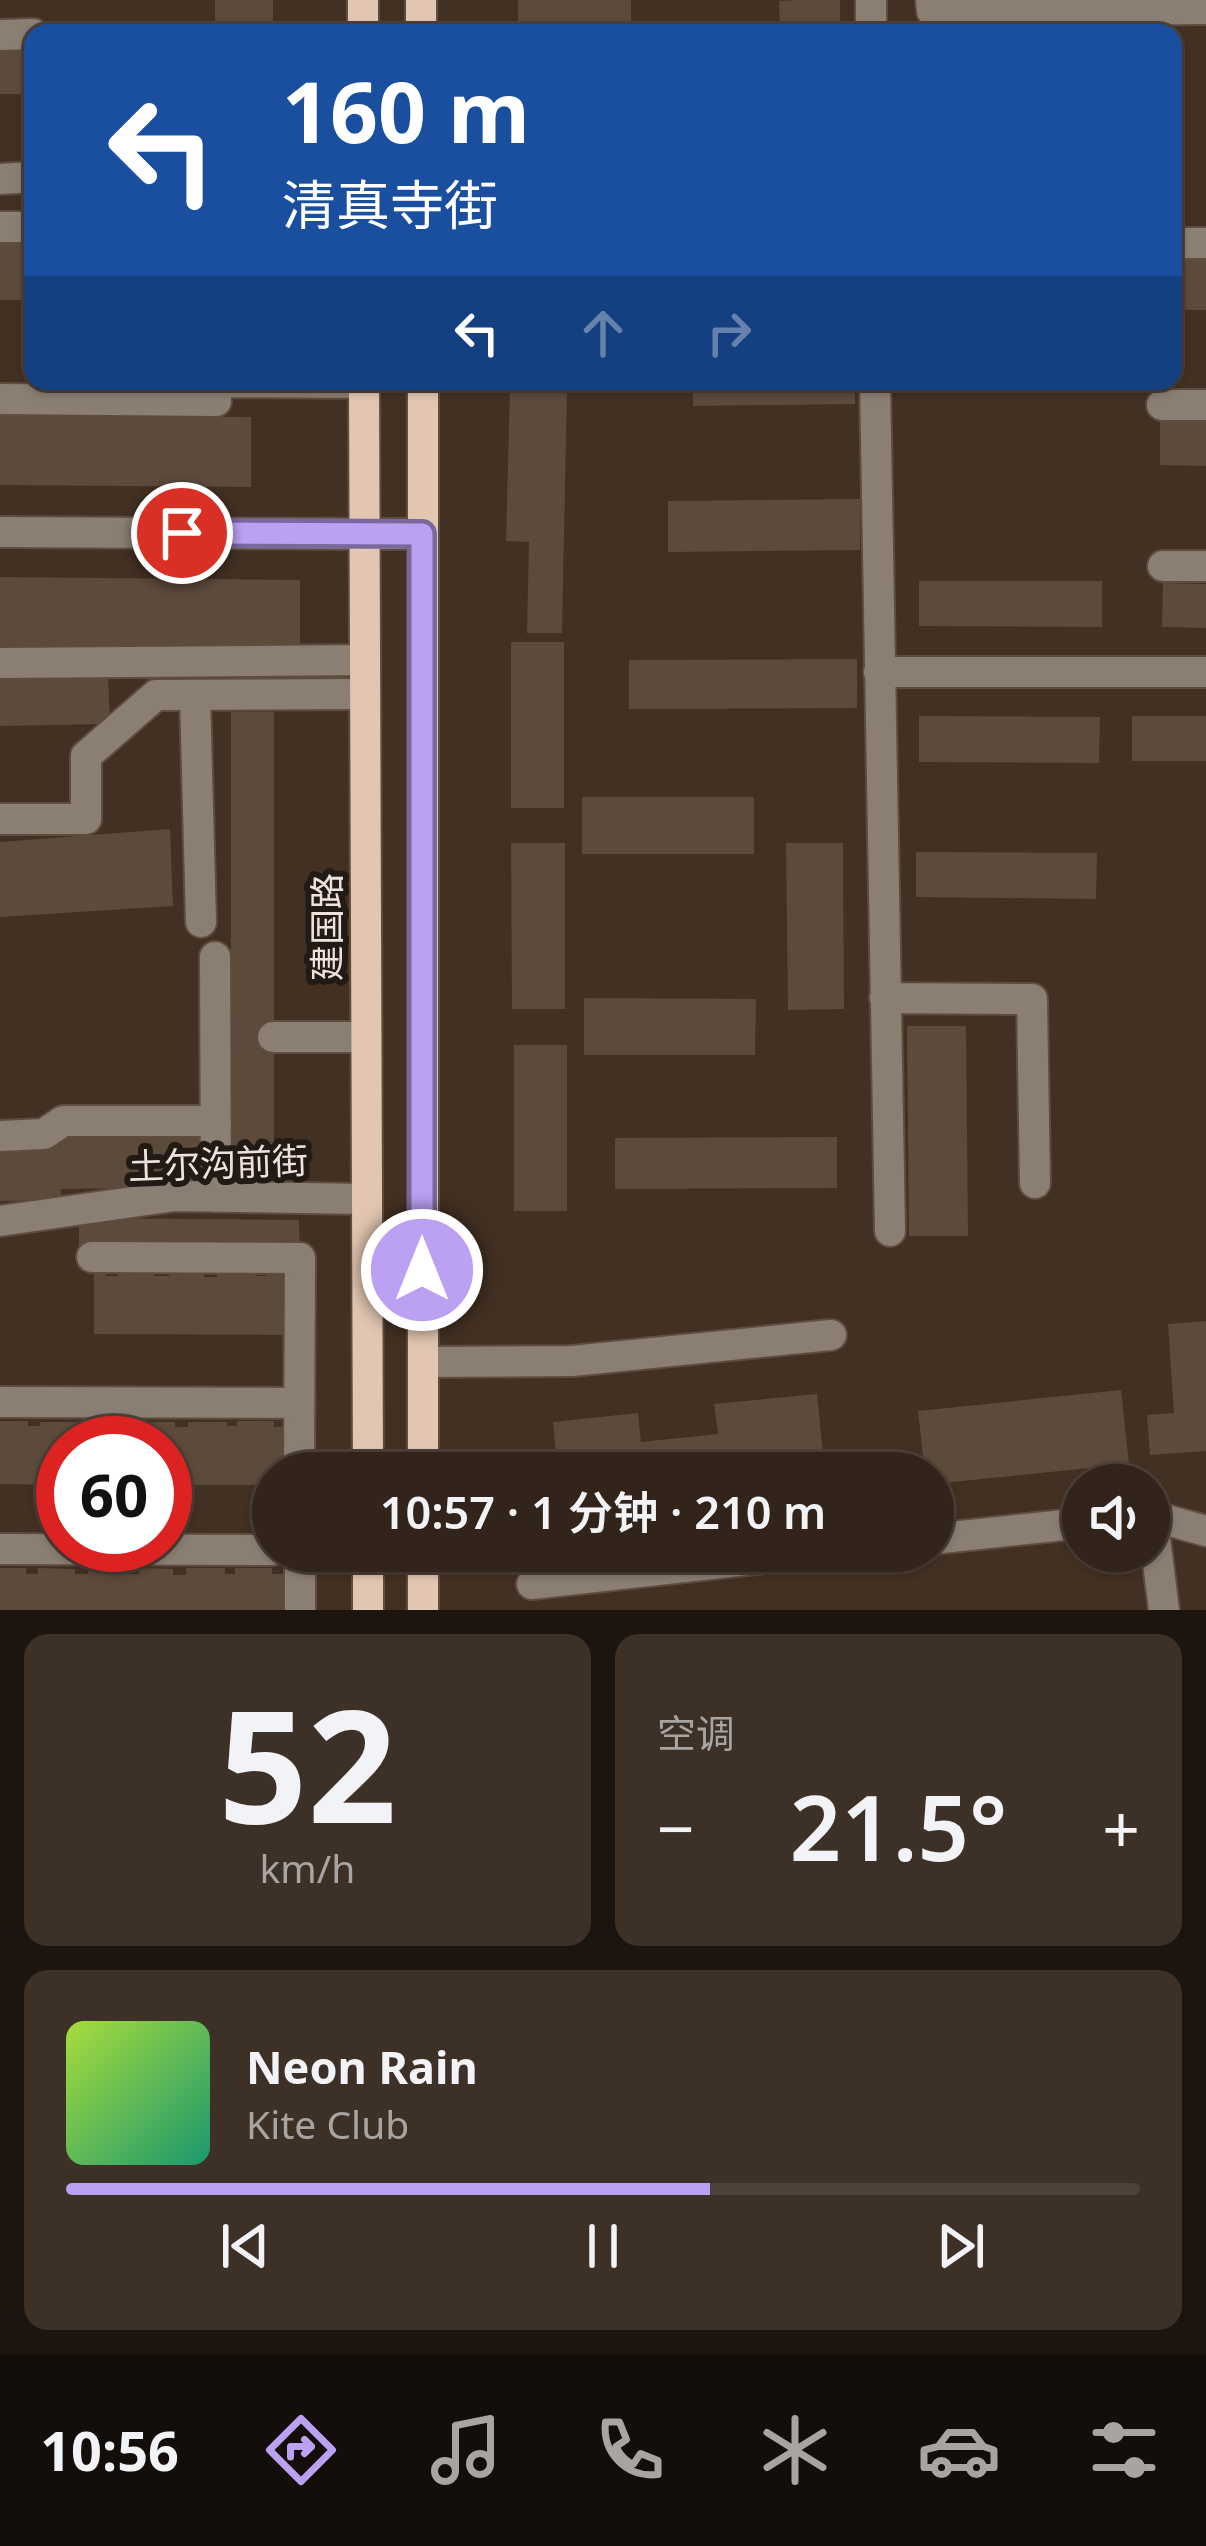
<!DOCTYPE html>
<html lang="zh">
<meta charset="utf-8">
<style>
:root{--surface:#32241a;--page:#3d3027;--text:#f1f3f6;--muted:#a8a4a2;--line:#4d4139;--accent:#bca0f2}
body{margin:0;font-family:"Noto Sans","Noto Sans SC",sans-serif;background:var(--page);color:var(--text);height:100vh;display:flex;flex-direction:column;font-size:45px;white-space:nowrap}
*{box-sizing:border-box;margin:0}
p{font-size:39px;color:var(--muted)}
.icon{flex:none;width:66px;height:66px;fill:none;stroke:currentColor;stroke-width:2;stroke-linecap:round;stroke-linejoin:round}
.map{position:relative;height:1610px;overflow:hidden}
.details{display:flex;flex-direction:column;gap:24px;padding:24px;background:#1c140e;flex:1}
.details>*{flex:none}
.banner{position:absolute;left:24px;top:24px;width:1158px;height:366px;border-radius:24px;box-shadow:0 3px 9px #0004,0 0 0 3px var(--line);background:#1a4fa0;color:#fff;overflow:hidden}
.controls{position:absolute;left:1062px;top:1464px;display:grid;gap:24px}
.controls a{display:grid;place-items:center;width:108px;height:108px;border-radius:50%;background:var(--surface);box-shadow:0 3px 9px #0004,0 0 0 3px var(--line);font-size:60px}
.speed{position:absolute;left:36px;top:1416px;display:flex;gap:24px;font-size:60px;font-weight:700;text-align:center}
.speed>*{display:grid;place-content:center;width:156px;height:156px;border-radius:50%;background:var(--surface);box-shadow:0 3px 9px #0004,0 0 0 3px var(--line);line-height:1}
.speed .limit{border:18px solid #d22;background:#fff;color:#111}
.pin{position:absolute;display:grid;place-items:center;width:102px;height:102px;color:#fff;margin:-51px;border:6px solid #fff;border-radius:50%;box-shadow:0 3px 12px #0007}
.me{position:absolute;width:132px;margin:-66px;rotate:0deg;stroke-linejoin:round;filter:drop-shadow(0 0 9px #0008)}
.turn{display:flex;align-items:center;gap:42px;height:252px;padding:0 60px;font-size:54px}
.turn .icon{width:156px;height:156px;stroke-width:2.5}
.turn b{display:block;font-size:84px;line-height:102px}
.lanes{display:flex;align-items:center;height:114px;padding:0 60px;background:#0003;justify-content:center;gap:60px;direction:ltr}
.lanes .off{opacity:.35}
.big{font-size:90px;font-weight:600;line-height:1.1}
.details .card{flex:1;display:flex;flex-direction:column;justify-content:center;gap:18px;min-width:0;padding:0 42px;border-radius:24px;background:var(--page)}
.details .dial{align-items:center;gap:0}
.dial b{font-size:156px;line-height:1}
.song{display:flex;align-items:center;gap:36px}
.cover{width:144px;height:144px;border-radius:18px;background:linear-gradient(135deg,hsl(80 70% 55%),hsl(160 70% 35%))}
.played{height:12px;border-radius:6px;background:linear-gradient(90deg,var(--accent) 60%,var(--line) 60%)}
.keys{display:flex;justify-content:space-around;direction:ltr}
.heat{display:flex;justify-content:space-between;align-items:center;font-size:66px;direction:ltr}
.details .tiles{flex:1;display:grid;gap:24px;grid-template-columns:1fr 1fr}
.card:last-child{grid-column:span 2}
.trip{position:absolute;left:252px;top:1452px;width:702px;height:120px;border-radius:60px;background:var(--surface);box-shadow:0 3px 9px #0004,0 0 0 3px var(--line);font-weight:600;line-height:120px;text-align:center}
.dock{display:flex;height:192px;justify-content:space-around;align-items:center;background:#140e0a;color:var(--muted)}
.dock .icon{width:84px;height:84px}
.dock .selected{color:var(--accent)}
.dock b{font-size:54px;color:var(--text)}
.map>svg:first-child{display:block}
</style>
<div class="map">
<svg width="1206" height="1610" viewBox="0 0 1206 1610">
<rect width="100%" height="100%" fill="#423022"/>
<path fill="#5c4a3b" d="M215 0H273V30L215 31Z
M518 0H631V25H518Z
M798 0H840V26L780 28 779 1Z
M0 44H33V94H0Z
M0 234H33V300H0Z
M1173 260H1206V310H1173Z
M693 381H855V404L693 406Z
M510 388 567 390 562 633H527L529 542 506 541Z
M0 415 251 417V487L0 485Z
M1160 419H1206V466L1160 465Z
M860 499V550L668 552V501Z
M0 577 300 580V651L0 648Z
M919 581H1102V627L919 626Z
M1163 583 1206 584V628L1162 627Z
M511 642H564V808H511Z
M857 659V708L629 709V660Z
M108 675 110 724 0 726V676Z
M231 712H274V1174H219L218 957H231Z
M919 716 1100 717 1099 763 919 762Z
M1132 716H1206V761H1132Z
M582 797H754V854H582Z
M170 829 173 906 0 917V842Z
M511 843H565V1009H512Z
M786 843H843L844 1009 788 1010Z
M916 852 1097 853 1096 899 916 897Z
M584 998 756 999 755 1055H584Z
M907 1026H966L968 1236H909Z
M514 1045H567V1211H514Z
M211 1131 212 1187 61 1189V1200L0 1201V1146L60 1145V1133Z
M837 1137V1188L615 1189V1138Z
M79 1218 299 1220 300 1255 79 1254Z
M94 1271H106V1276H118V1271H154V1276H169V1271H204V1277H217V1271H256V1276H267V1271H285L284 1335 94 1334Z
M1206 1321V1451L1150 1455 1147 1415 1174 1413 1168 1324Z
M1121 1390 1129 1464 933 1484V1473H925L918 1411Z
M817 1394 825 1473H558L553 1422 638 1413 641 1442 718 1434 714 1404Z
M0 1421H28V1426H40V1422H77V1427H90V1422H125V1427H141V1422H175V1427H188V1422H227V1426H237V1421H274V1427H290V1473H273V1485H165V1443H63V1485L0 1484Z
M0 1568H26V1574H38V1568L75 1569V1574H88V1569H123V1574H139V1568L173 1569V1575H186V1568H225V1574H235V1568H272V1574H288V1610H0Z"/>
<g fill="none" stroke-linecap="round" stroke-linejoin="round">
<path stroke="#5c4b3e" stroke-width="30" stroke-dasharray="30 15" stroke-linecap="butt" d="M218 1036 273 1037"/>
<g stroke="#5e4c3f" stroke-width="34">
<path id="minor" d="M871 0V33
M931 0 932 11 1206 9
M0 35 33 34
M0 179 33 177
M0 227H33
M1173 243H1206
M875 381 890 1231
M215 382 364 383
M0 399 216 401 215 381
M1162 405H1206
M0 532 364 534
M1163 566H1206
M0 663 365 660
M879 672H1206
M195 695 201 922
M0 819H86V756L156 695 365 694
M215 957 216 1197
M885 998 1032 999 1035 1183
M273 1037H366
M0 1136 44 1134 63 1121H216
M0 1221 175 1196 367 1199
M92 1257 300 1258 299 1473
M423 1362 572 1361 831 1335
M0 1402 299 1403
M1149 1515 1206 1531
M1152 1515 1164 1610
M933 1539 1083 1523
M0 1549 273 1550
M300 1551V1610
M532 1584 827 1551"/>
</g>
<g stroke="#5e4c3f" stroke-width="34">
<path id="major" d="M363 0V33
M421 0V33
M364 381 368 1473
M423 381V1473
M364 534H423
M368 1551V1610
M423 1551V1610"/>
</g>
<use href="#minor" stroke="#8b7e73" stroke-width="30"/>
<use href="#major" stroke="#e2c6b1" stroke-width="30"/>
</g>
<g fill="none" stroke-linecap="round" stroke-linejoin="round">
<g stroke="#7a689d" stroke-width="30">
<path id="route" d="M182 533 422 534V1270"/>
</g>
<use href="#route" stroke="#bca0f2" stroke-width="21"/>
</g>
<g text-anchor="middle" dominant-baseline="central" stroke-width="12" stroke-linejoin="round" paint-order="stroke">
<g font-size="36" fill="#eee2da" stroke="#221a14">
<text transform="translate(326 927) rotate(-90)">建国路</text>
<text transform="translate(218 1163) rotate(-2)">土尔沟前街</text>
</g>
</g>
</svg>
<div class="controls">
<a><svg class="icon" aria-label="sound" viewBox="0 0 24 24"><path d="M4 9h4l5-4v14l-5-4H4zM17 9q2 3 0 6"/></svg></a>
</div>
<div class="speed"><div class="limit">60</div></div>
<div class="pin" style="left:182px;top:533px;background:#d93025"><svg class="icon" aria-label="arrive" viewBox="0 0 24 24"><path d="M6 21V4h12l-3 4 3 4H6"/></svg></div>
<svg class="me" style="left:422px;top:1270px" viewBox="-20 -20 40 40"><circle r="17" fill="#bca0f2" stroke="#fff" stroke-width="3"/><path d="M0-11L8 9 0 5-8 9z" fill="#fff"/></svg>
<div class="trip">10:57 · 1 分钟 · 210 m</div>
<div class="banner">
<div class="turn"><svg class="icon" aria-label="left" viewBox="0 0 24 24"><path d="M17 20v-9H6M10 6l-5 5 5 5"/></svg><div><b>160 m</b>清真寺街</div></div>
<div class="lanes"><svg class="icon" aria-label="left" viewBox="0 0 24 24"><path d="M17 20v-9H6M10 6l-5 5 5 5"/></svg><svg class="icon off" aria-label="ahead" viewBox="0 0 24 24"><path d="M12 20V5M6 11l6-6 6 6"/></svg><svg class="icon off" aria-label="right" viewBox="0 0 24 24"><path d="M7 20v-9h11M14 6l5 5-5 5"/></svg></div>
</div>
</div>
<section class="details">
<div class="tiles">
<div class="card dial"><b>52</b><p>km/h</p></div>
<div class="card"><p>空调</p>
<div class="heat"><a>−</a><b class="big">21.5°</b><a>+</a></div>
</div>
<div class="card">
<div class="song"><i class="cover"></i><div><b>Neon Rain</b><p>Kite Club</p></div></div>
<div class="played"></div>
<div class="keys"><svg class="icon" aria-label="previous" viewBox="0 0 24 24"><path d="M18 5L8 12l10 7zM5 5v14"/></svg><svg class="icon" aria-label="pause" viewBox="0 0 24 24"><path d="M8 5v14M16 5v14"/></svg><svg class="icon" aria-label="next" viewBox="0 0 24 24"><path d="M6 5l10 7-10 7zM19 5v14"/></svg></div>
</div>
</div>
</section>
<nav class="dock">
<b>10:56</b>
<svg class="icon selected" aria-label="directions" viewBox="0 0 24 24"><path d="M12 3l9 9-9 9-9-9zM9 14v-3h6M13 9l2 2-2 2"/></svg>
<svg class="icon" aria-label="music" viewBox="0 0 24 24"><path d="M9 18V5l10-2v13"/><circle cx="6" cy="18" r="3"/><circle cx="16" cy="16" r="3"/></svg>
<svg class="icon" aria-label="phone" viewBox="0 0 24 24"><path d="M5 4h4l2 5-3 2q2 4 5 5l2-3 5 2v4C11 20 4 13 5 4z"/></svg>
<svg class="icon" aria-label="climate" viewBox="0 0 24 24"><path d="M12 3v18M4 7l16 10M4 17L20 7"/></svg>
<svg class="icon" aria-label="car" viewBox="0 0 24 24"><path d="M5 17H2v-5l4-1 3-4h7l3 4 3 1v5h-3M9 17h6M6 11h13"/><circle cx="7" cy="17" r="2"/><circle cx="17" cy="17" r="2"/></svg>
<svg class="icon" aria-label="filters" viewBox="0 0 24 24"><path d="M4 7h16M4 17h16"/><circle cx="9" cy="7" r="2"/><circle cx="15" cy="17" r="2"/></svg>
</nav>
